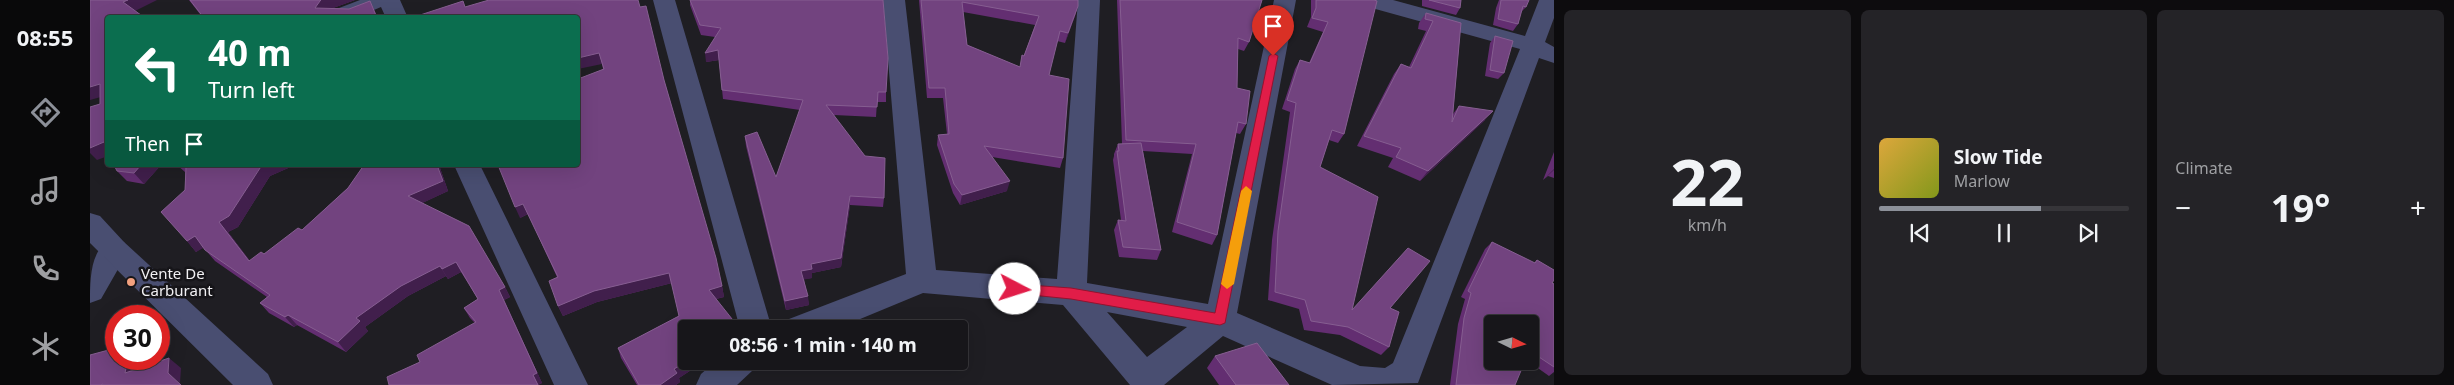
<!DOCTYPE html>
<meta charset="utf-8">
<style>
:root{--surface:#17161a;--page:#242327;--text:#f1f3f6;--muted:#9e9fa2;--line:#363539;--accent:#8c9099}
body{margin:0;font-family:"Noto Sans",sans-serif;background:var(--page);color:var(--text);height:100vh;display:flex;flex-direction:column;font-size:19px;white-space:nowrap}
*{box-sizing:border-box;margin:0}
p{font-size:16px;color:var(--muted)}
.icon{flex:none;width:28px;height:28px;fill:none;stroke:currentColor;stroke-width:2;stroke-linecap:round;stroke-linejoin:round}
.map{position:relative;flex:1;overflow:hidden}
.sheet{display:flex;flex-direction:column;gap:10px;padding:10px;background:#0d0c0e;width:900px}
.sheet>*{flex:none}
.top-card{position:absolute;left:15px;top:15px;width:475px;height:152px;border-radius:5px;box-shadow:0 5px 20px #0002,0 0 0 1px var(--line);background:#0b6e4f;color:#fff;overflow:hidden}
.needle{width:32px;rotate:95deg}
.buttons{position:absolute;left:1394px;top:315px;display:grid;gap:10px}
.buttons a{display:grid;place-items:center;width:55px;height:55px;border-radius:5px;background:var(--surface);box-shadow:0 5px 20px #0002,0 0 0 1px var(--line);font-size:25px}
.speed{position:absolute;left:15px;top:305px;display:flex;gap:10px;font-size:25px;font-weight:700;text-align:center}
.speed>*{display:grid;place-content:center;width:65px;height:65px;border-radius:50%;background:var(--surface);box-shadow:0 5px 20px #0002,0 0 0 1px var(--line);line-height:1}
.speed .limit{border:8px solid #d22;background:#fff;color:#111}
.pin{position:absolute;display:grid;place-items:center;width:42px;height:42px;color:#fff;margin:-51px -21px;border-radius:50% 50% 50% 0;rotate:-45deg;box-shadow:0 0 5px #0007}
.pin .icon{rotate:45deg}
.me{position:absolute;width:55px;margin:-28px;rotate:95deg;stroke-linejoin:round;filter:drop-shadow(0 0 4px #0008)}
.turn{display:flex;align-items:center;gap:18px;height:105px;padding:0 20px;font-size:22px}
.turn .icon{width:65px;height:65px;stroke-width:2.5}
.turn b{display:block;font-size:35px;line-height:42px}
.then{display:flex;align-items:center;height:48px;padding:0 20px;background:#0003;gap:10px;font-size:19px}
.big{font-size:38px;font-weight:700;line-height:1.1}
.sheet .tile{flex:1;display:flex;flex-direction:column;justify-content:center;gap:8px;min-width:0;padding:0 18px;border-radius:8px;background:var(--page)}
.sheet .dial{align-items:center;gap:0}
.dial b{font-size:65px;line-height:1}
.song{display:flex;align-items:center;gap:15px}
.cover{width:60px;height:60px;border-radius:8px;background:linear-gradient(135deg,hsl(40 70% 55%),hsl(70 70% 35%))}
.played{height:5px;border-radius:2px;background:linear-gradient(90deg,var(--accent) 65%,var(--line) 65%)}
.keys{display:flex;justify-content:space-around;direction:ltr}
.heat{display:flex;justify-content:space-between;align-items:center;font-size:28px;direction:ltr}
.sheet .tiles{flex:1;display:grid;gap:10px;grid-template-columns:repeat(3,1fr)}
.trip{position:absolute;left:588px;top:320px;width:290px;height:50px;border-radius:5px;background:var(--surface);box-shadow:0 5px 20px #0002,0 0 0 1px var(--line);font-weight:700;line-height:50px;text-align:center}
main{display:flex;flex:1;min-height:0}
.menu{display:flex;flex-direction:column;width:90px;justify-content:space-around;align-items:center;background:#09090a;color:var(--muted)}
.menu .icon{width:35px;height:35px}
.menu .selected{color:var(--accent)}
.menu b{font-size:22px;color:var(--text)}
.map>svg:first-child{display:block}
</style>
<main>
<nav class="menu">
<b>08:55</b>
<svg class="icon selected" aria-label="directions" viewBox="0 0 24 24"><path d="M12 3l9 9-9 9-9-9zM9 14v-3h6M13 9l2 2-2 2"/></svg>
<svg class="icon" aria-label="music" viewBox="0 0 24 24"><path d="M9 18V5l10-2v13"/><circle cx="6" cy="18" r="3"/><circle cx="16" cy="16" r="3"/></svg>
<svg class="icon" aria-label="phone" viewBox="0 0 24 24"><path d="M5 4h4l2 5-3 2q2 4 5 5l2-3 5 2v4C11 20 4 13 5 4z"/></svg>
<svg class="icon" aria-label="climate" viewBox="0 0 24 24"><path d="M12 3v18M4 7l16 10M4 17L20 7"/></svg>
</nav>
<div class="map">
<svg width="1464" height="385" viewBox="0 0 1464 385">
<rect width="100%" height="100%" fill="#1f1e23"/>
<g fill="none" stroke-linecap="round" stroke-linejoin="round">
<path fill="#494e71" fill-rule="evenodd" d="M270 0H310L318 18H296L291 7 265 18H233L236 13Z
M563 0H585L682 329H650Z
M793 0H815L846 270 967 279 988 0H1010L997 283 1118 304 1184 0H1206L1147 313 1270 366 1295 368 1303 363 1430 49 1271 5 1268 0H1303L1435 36 1449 0H1464V18L1455 42 1464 47V63L1449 58 1328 383 1242 385 1133 336 1074 385H1040L973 305 833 293 746 329H694L699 319 816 274ZM1017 312 1097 327 1057 357Z
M364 165H390L498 385H464Z
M24 238 34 242 39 250 11 299 0 303C0 278 0 247 24 238Z
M626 361H666L662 371 647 385H606L611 374Z"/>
<path fill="#494e71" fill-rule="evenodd" d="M0 213 10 216 34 242 178 374 183 385H143L0 243Z"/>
</g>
<path fill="#632e71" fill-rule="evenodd" d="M99 0H265L243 8 259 9 280 1 288 18H113Z
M600 0H793L796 92V102H787L786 117 744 115 794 198 793 207 760 205 751 267 722 273V278L714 279 719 305 696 310 656 146 655 136 686 177 710 110 633 99 629 60 616 62 625 37 611 35 600 5Z
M829 0H988V6L985 16 975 43 967 41 959 75 973 158 970 168 902 157 917 191 870 205 863 193 847 145 848 135 857 134 853 98H837ZM873 12 945 25 930 67 877 45Z
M1027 0H1172L1159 42 1154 51 1148 49 1147 88 1156 124 1150 134 1146 133 1127 235 1122 245 1082 232 1102 154 1053 151 1071 250 1067 260 1029 257 1024 230 1028 220H1031L1023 160 1024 156V154L1028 144H1032Z
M1221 0H1284L1254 134 1248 143 1239 140 1230 167 1262 310 1300 308 1299 347 1291 355 1250 335 1214 330 1209 309 1178 300 1182 240 1200 112 1192 109 1205 69 1210 60 1219 63 1233 32 1217 27 1221 17Z
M1332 0H1371L1370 8 1366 15 1332 6Z
M1409 0H1439L1436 7 1431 12 1428 24 1423 31 1403 25 1406 8Z
M375 7H550L574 80 632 286 634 297 626 299 596 361H615L589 378 590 382 586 385H547L531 358 528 348 589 316 582 283 507 302 473 316 468 306 467 277 438 214 430 218 513 69 512 64Z
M1336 13 1371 23 1363 114 1369 106 1395 120 1330 181 1298 167 1303 158 1267 146 1304 74 1311 64 1319 67 1336 31 1328 29 1329 23Z
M1405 36 1414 73 1408 79 1395 76 1400 43Z
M1464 152V178L1458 176 1453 180Z
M71 165 54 184 37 181 27 171Z
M87 165H205L180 176 148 227 138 232 160 261 174 254 212 230 258 188 274 165H349L358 191 332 203 415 287 420 297 414 300 452 383 448 385 330 362 385 323 380 318 374 308 388 299 371 272 358 279 356 276 318 296 275 327 278 331 256 352 207 325 204 327 179 313 170 303 177 297 125 261 113 247 106 252 97 241 95 190V172Z
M1402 242 1444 263 1447 260 1462 283 1464 284V372L1459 376 1438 361H1440V324L1425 385H1360L1368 324 1375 299 1371 297 1395 249Z
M1125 356 1199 385H1129L1117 368Z"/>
<path fill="#411f4c" d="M38 0H67L41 13 33 2Z
M231 0H265L235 11 225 8 230 1Z
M988 6 985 16 975 43 978 33Z
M628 50 629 60 616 62 615 53Z
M509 53 512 64 488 69V58Z
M10 84 18 95 0 100V87Z
M1403 111 1395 120 1330 181 1338 171Z
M14 142 18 146V156L7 160 0 153V148Z
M51 165H71L54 184 44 173Z
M172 165H205L180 176 148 227 138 232 168 272 159 261 129 222Z
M347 165H349L358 191 324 207 318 196Z
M1464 169V170L1453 180Z
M920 181 917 191 870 205 872 195Z
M760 196V205L751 267 722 273V278L712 280 711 271 721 264Z
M433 204 438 214 430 218 425 207Z
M105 236 115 247 106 252 97 241Z
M366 262 371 272 358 279 352 269Z
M350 266 356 276 318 296 275 327 278 331 256 352 248 342 266 318 311 286Z
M579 273 582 283 507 302 473 316 468 306 504 291Z
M632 286 634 297 621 300 619 290Z
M415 287 420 297 414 300 452 383 448 385 443 375 409 290Z
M718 296 719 305 696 310 695 301Z
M198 315 207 325 204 327 195 317Z
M79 358 91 368 90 383 92 385 78 373Z
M38 359H53L47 382 35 373Z
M598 361H615L589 378 590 382 586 385H570L584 369Z"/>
<path fill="#72437f" stroke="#865e91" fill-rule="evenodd" d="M0 0H38L33 2 55 18H18V151L14 142 0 148V107L10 104V84L0 87Z
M100 0H231L230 1 225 8 259 9 280 1 287 18H114Z
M399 0H548L550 7 556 6 574 80 626 258 632 286 619 290 650 329H596V361H598L584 369 587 373 570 385H549L528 348 589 316 579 273 504 291 468 306 459 281 468 277 433 204 425 207 408 165H488V79L514 69 509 53 488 58V18H321L373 1 375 7Z
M600 0H793L798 58 796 92H788L787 107 736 105 775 156 795 158 794 198 760 196 751 258 721 264 722 269 711 271 718 296 695 301 655 136 667 132 686 177 713 100 632 90 628 50 615 53 631 28 610 25Z
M831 0H988V6L978 33 970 31 959 75 979 79 973 158 894 146 920 181 872 195 864 184 848 135 859 134 855 88H839ZM872 2 949 16 934 56 932 55 930 67 877 45Z
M1030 0H1172L1159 42 1148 38 1147 88 1160 91 1156 124 1148 122 1127 235 1087 222 1106 144 1036 140Z
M1226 0H1284L1287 1 1254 134 1242 130 1230 167 1288 197 1262 310 1318 248 1340 261 1300 308 1309 312 1299 347 1258 327 1221 321 1215 300 1185 292 1188 231 1206 103 1197 100 1210 60 1220 63 1238 22 1222 18 1226 8Z
M1339 0H1371L1370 8Z
M1411 0H1439L1436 7 1433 6 1428 24 1408 19Z
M1336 13 1371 23 1362 122 1369 106 1403 111 1338 171 1306 157 1311 148 1274 136 1311 64 1321 68 1343 21 1335 19Z
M1405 36 1423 41 1414 73 1400 70Z
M1051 143 1071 250 1033 247 1028 220 1036 221 1027 151H1029L1028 144Z
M24 165H51L44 173 27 171Z
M91 165H172L139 216 129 222 159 261 171 252 174 254 208 228 212 230 258 188 274 165H347L353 181 318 196 379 226 415 287 409 290 447 373 443 375 448 385H299L297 377 330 362 327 355 386 322 374 308 388 299 366 262 352 269 350 266 311 286 266 318 270 321 248 342 198 315 195 317 170 303 180 295 115 250 105 236 97 241 71 212 95 190 96 168Z
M1402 242 1445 263 1447 260 1464 270V280L1462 283 1464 284V367L1443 353 1441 356 1440 355V324H1402V361H1435L1425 385H1366L1374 318 1381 293 1378 291Z
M1167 343 1199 385H1146L1125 356Z
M26 348V359H38L35 373 79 358 78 373 91 385H14L12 384V385H0V355Z"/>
<path fill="#e11d48" stroke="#92132f" d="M1183 53 1188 56 1135 323 1130 325 981 299 921 293 919 289 925 284 981 288 1125 313 1179 56Z"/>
<path fill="#f59e0b" d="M1156 186 1162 191 1144 284 1137 289 1131 284 1151 191Z"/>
<circle fill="#f2a07f" stroke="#161519" stroke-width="2" cx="41" cy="282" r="5"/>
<g text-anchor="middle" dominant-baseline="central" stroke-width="5" stroke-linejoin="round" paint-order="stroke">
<g font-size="15" fill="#f2f1f4" stroke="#161519" text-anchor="start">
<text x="51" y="273">Vente De<tspan x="51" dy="17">Carburant</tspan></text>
</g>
</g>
</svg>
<div class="buttons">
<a><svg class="needle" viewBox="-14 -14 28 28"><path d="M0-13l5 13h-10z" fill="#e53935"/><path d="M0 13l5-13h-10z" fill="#9e9fa2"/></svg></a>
</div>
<div class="speed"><div class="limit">30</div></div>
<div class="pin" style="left:1183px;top:56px;background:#d93025"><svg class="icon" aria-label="arrive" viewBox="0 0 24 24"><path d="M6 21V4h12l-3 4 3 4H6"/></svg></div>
<svg class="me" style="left:925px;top:289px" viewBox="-20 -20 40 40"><circle r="19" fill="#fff"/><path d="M0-13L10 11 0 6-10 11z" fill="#e11d48"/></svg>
<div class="trip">08:56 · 1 min · 140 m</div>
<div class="top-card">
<div class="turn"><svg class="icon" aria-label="left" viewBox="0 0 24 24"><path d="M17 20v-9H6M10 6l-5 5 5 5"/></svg><div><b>40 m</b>Turn left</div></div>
<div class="then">Then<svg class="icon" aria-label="arrive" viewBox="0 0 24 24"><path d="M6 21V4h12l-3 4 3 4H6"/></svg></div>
</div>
</div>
<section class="sheet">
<div class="tiles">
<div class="tile dial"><b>22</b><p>km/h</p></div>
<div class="tile">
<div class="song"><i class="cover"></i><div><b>Slow Tide</b><p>Marlow</p></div></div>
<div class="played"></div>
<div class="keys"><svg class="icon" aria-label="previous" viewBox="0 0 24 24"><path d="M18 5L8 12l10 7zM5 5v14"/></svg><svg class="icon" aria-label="pause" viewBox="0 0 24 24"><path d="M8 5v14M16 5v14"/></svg><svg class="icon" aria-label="next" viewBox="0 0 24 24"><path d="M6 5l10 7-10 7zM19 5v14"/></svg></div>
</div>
<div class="tile"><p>Climate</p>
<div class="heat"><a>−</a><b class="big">19°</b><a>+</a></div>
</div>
</div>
</section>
</main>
